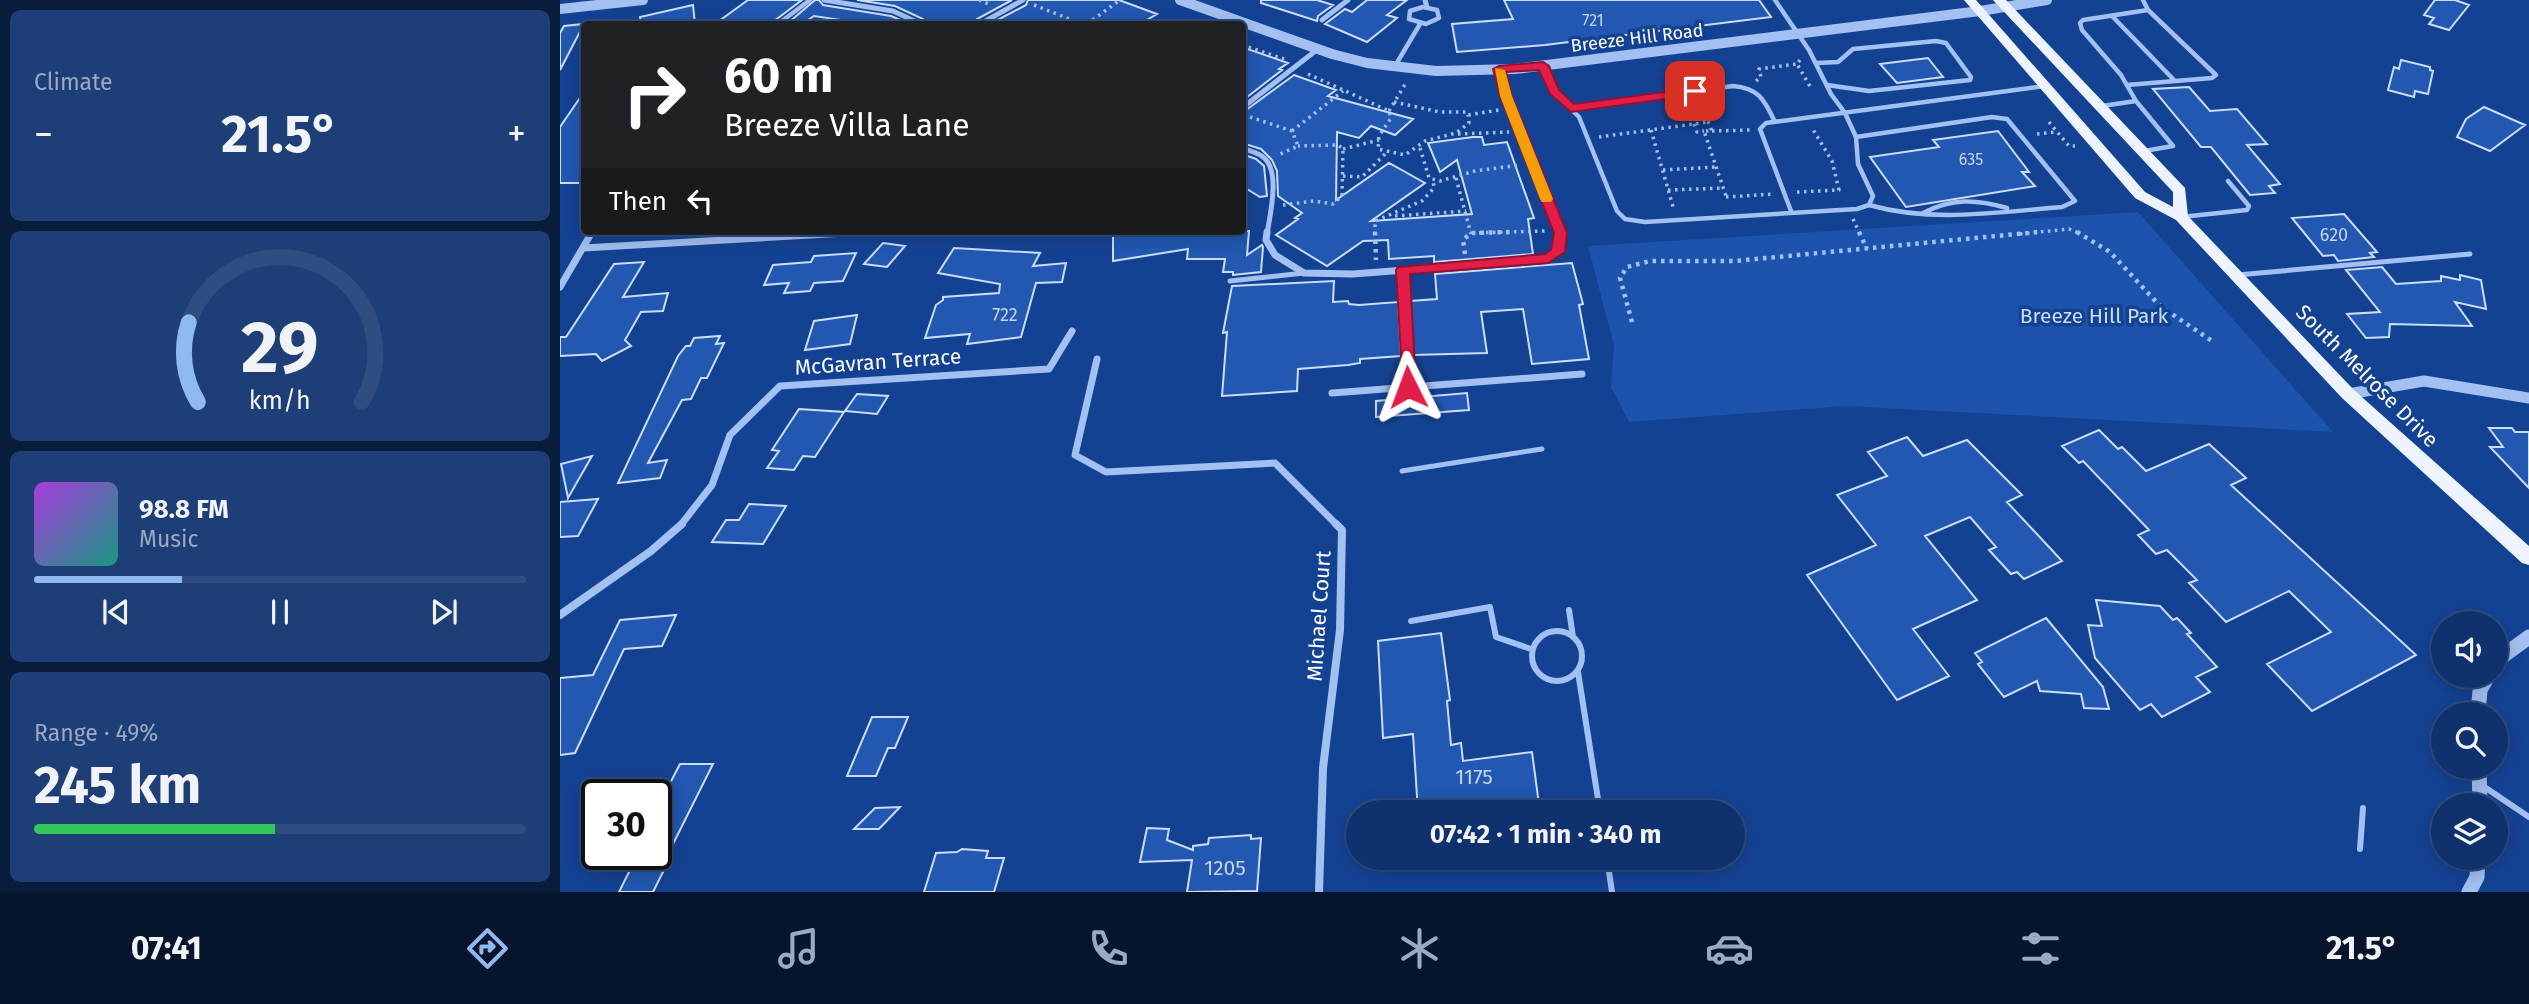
<!DOCTYPE html>
<meta charset="utf-8">
<style>
:root{--surface:#0f326e;--page:#1d3e76;--text:#f1f3f6;--muted:#9baac2;--line:#2f4d81;--accent:#90b9f0}
body{margin:0;font-family:"Fira Sans",sans-serif;background:var(--page);color:var(--text);height:100vh;display:flex;flex-direction:column;font-size:26px;white-space:nowrap}
*{box-sizing:border-box;margin:0}
p{font-size:23px;color:var(--muted)}
.icon{flex:none;width:38px;height:38px;fill:none;stroke:currentColor;stroke-width:2;stroke-linecap:round;stroke-linejoin:round}
.map{position:relative;flex:1;overflow:hidden}
.side{display:flex;flex-direction:column;gap:10px;padding:10px;background:#081c3c;width:560px}
.side>*{flex:none}
.guide{position:absolute;left:21px;top:21px;width:665px;height:214px;border-radius:7px;box-shadow:0 4px 18px #0003,0 0 0 2px var(--line);background:#202124;color:#fff;overflow:hidden}
.controls{position:absolute;left:1871px;top:611px;display:grid;gap:14px}
.controls a{display:grid;place-items:center;width:77px;height:77px;border-radius:50%;background:var(--surface);box-shadow:0 4px 18px #0003,0 0 0 2px var(--line);font-size:35px}
.speed{position:absolute;left:21px;top:779px;display:flex;gap:14px;font-size:35px;font-weight:700;text-align:center}
.speed>*{display:grid;place-content:center;width:91px;height:91px;border-radius:50%;background:var(--surface);box-shadow:0 4px 18px #0003,0 0 0 2px var(--line);line-height:1}
.speed .limit{border:4px solid #111;border-radius:10px;background:#fff;color:#111}
.pin{position:absolute;display:grid;place-items:center;width:60px;height:60px;color:#fff;margin:-30px;border-radius:14px;box-shadow:0 4px 10px #0006}
.me{position:absolute;width:77px;margin:-38px;rotate:357deg;stroke-linejoin:round;filter:drop-shadow(0 0 5px #0008)}
.turn{display:flex;align-items:center;gap:24px;height:147px;padding:0 28px;font-size:32px}
.turn .icon{width:91px;height:91px;stroke-width:2.5}
.turn b{display:block;font-size:49px;line-height:60px}
.then{display:flex;align-items:center;height:66px;padding:0 28px;background:#0003;gap:14px;font-size:26px}
.big{font-size:52px;font-weight:700;line-height:1.1}
.side .widget{flex:1;display:flex;flex-direction:column;justify-content:center;gap:10px;min-width:0;padding:0 24px;border-radius:10px;background:var(--page)}
.side .dial{align-items:center;gap:0}
.dial svg{height:182px;overflow:visible;fill:none;stroke:var(--line);stroke-width:7;stroke-linecap:round;text-anchor:middle}
.dial text{fill:var(--text);stroke:none}
.song{display:flex;align-items:center;gap:21px}
.cover{width:84px;height:84px;border-radius:10px;background:linear-gradient(135deg,hsl(280 70% 55%),hsl(170 70% 35%))}
.played{height:7px;border-radius:4px;background:linear-gradient(90deg,var(--accent) 30%,var(--line) 30%)}
.keys{display:flex;justify-content:space-around;direction:ltr}
.heat{display:flex;justify-content:space-between;align-items:center;font-size:38px;direction:ltr}
.charge{height:10px;border-radius:5px;background:linear-gradient(90deg,#34c759 49%,var(--line) 0)}
.trip{position:absolute;left:786px;top:800px;width:399px;height:70px;border-radius:35px;background:var(--surface);box-shadow:0 4px 18px #0003,0 0 0 2px var(--line);font-weight:700;line-height:70px;text-align:center}
.menu{display:flex;height:112px;justify-content:space-around;align-items:center;background:#06142c;color:var(--muted)}
.menu .icon{width:49px;height:49px}
.menu .on{color:var(--accent)}
.menu b{font-size:32px;color:var(--text)}
main{display:flex;flex:1;min-height:0}
.map>svg:first-child{display:block}
</style>
<main>
<section class="side">
<div class="widget"><p>Climate</p>
<div class="heat"><a>−</a><b class="big">21.5°</b><a>+</a></div>
</div>
<div class="widget dial"><svg viewBox="0 0 100 80">
<path d="M14 69A42 42 0 1 1 86 69"/>
<path d="M14 69A42 42 0 0 1 10 34" stroke="#90b9f0"/>
<text x="50" y="56" font-size="32" font-weight="700">29</text>
<text x="50" y="72" font-size="11">km/h</text>
</svg></div>
<div class="widget">
<div class="song"><i class="cover"></i><div><b>98.8 FM</b><p>Music</p></div></div>
<div class="played"></div>
<div class="keys"><svg class="icon" aria-label="previous" viewBox="0 0 24 24"><path d="M18 5L8 12l10 7zM5 5v14"/></svg><svg class="icon" aria-label="pause" viewBox="0 0 24 24"><path d="M8 5v14M16 5v14"/></svg><svg class="icon" aria-label="next" viewBox="0 0 24 24"><path d="M6 5l10 7-10 7zM19 5v14"/></svg></div>
</div>
<div class="widget"><p>Range · 49%</p><b class="big">245 km</b><div class="charge"></div></div>
</section>
<div class="map">
<svg width="1969" height="892" viewBox="0 0 1969 892">
<rect width="100%" height="100%" fill="#144293"/>
<path fill="#1c53ad" d="M1578 212 1773 432 1286 406 1069 422 1051 387 1054 345 1028 246Z"/>
<path fill="#2258b2" stroke="#caddfc" stroke-width="2" d="M188 0H242L214 21 205 24H155Z
M255 0H259L263 5 331 16 350 24H313L304 20 301 23 254 16 242 24 228 23Z
M297 0H452L417 19 415 24H366L363 19 335 6Z
M468 0H559L597 14 580 24H430L466 5Z
M701 0H757L773 5 758 16 757 21 701 3Z
M807 0H847L827 15 837 18 807 42 765 24 785 9 792 12Z
M944 0H1199L1211 17 985 45 897 52 892 24 953 19Z
M1875 0H1895L1909 5 1889 30 1869 24 1874 18 1864 15Z
M133 5 135 24H81L80 17Z
M24 24 0 70V33L4 26Z
M682 47 728 63 719 69 722 70 682 101Z
M1368 58 1383 77 1337 83 1320 64Z
M1841 60 1870 67V70L1873 71 1868 94 1855 91 1854 97 1828 90 1834 67 1839 69Z
M734 75 776 90 768 96 853 119 835 135 811 126 799 138 777 132 776 200 829 163 865 183 811 221 912 214 897 160 880 172 868 143 913 137H922L924 145 947 142 974 218 968 219 973 254 874 262V256L829 259 828 240 803 241 767 266 716 235 738 219 735 218 742 213 718 196 717 171 712 160 701 149 682 143V113Z
M1629 87 1650 111 1677 109 1707 144 1687 145 1720 184 1709 186 1715 193 1690 195 1651 147H1641L1593 89Z
M24 92V183H0V127Z
M1924 107 1965 125 1930 151 1897 137 1906 119Z
M1438 131 1469 172H1462L1475 186 1346 207 1310 157 1379 147 1373 140Z
M682 154 696 159 704 166 707 196 700 197 682 186Z
M1784 214 1817 252 1810 253 1814 257 1778 261 1774 255 1763 256 1732 218Z
M553 231H689L687 255 702 245 703 247 701 272 673 275V272H663L665 259H627L628 249 553 261Z
M323 243 345 246 327 267 304 264Z
M394 248 480 253 473 266 506 263 502 282 476 283 461 337 407 344 410 334 365 338 376 305 383 300V297L439 293 440 284 378 273Z
M296 253 283 281 254 283 250 291 224 293 229 283 204 285 213 265 251 262 254 256Z
M84 262 63 297 108 293 103 311 81 312 65 340 71 346 42 361 36 354 0 356V337H6L54 264Z
M1012 263 1023 304 1019 305 1029 359 972 364 963 309 921 312 927 353 853 355 850 301 877 299 875 274Z
M1822 267 1836 284 1881 281V276L1900 280V275L1921 280 1926 309 1895 302 1912 326 1830 324 1829 337 1806 338 1787 314 1820 312 1786 270Z
M774 281 773 302 788 301 789 304 799 305 838 302 841 356 800 359V363L788 365 738 369 737 391 662 396 667 332 663 333 672 286Z
M297 315 290 344 245 350 254 321Z
M160 336 156 344 164 343 147 378H141L131 399 122 400 88 463 107 460 100 478 58 483 118 356 126 346H130L134 338Z
M907 393 909 410 816 417V401Z
M297 394 328 396 317 414 285 411Z
M239 409 284 412 255 457 243 456 234 470 207 468 219 451 212 450Z
M1929 428H1952L1955 432H1969V488L1930 447H1943Z
M1539 430 1558 449 1562 447 1586 471 1649 444 1686 478 1671 485 1856 655 1752 711 1707 664 1771 632 1729 591 1666 622 1629 583 1637 580 1607 550 1596 554 1578 535 1589 530 1523 461 1519 463 1502 446Z
M1347 437 1363 456 1407 440 1462 495 1447 502 1502 561 1464 579 1457 572 1451 574 1429 550 1436 547 1410 517 1365 536 1417 600 1353 629 1389 676 1337 700 1247 575 1316 545 1277 495 1327 476 1308 452Z
M32 456 8 498 1 464Z
M38 499 18 536 0 537V502Z
M189 504 226 506 203 544 152 542 166 520H179Z
M1536 600 1600 606 1613 620 1617 618 1631 633 1627 634 1657 667 1636 677 1650 692 1602 717 1591 704 1580 710 1535 658 1528 625 1542 626Z
M116 615 102 646 64 649 15 753 0 755V678L33 675 60 620Z
M1486 618 1543 687 1549 709 1524 708 1521 694 1480 691 1477 681 1444 697 1418 664 1422 662 1415 653Z
M881 633 890 700 887 701 891 745 901 743 903 761 972 752 980 812H858L853 734 823 738 818 641Z
M312 717H348L335 748H328L316 776H287Z
M120 764H153L108 854H112L93 892H59L78 854H96V810Z
M340 807 319 829H294L315 808Z
M587 828 609 829 607 840 633 850V846L648 844 649 838 691 835V839L701 838 697 891 627 892 632 860 580 862Z
M402 849 428 851 426 858H444L434 892H364L376 853 397 852Z"/>
<g fill="none" stroke-linecap="round" stroke-linejoin="round">
<path stroke="#a2c0f1" stroke-width="3.5" stroke-dasharray="2.5 4.5" stroke-linecap="butt" d="M419 0 431 5
M474 5 522 24
M527 24 560 0
M682 45 724 59
M1240 60 1237 64 1251 88
M748 74 829 111 831 118 819 136 818 149 845 155 865 141 896 133 909 123 908 115
M1196 81 1201 77 1199 69 1237 64
M834 102 880 112H906L908 115 939 110
M1140 102 1152 131H1144L1167 199
M829 111 847 81
M690 117 732 131 738 146 718 155
M1489 122 1509 146H1515
M1134 124 1137 132 1144 131
M1091 130 1114 210
M732 131 783 91
M1152 131 1190 130
M898 134 949 132
M1477 134 1496 132
M1039 137 1148 122
M860 148 869 178 880 181 915 171 960 165
M783 149 819 140
M1103 170 1156 167
M783 176 802 177 826 153
M896 178 911 234
M1108 190 1163 188
M1237 192 1279 190 1272 161 1252 128
M1166 197 1214 194
M723 205 754 201 773 204 782 196 783 149 778 145 738 146
M835 216 906 211
M1293 219 1300 234
M912 233 985 231
M815 234V221L862 201 874 188 873 179
M1460 234 1509 229 1521 234"/>
<path stroke="#a2c0f1" stroke-width="4.5" stroke-dasharray="3.5 5" stroke-linecap="butt" d="M815 232 816 260
M1299 232 1307 249
M1517 232 1550 252 1600 306 1655 343
M912 233 951 232
M905 254 903 240 912 232
M1072 322 1060 278 1067 267 1090 261H1175L1478 232"/>
<path stroke="#a2c0f1" stroke-width="4.5" d="M863 7 877 10 879 18 866 24 849 19 850 11Z
M1552 16 1615 81
M218 24 250 0
M1257 63 1278 62 1293 49 1376 41 1386 43 1411 77 1410 80 1309 91 1267 85
M835 66 860 24
M983 66 994 92 1019 117 1057 211 1065 219 1085 222 1297 209 1309 205 1313 196 1298 164 1296 137 1285 113 1271 94 1249 50 1215 0
M1567 85 1652 78 1656 75 1588 10
M1576 101 1561 75 1522 30 1520 23 1523 20 1588 10 1583 0
M1542 106 1576 101 1613 146 1584 151
M1011 108 1173 86C1198 88 1204 99 1214 120
M1296 137 1432 117 1447 119 1515 201 1502 207C1438 212 1372 223 1309 205
M1231 211 1200 129 1206 123 1485 86
M1363 213C1392 198 1416 199 1447 208
M1621 217 1687 210 1689 206 1668 181"/>
<path stroke="#a2c0f1" stroke-width="5" d="M1677 275 1910 254
M670 281 744 273
M842 471 982 449"/>
<path stroke="#a2c0f1" stroke-width="6" d="M1009 610 1013 637
M851 621 930 607 936 637 971 649
M972 656a25 25 0 1 1 50 0a25 25 0 1 1-50 0Z
M1018 672 1040 812
M1923 786 1969 817
M1800 849 1803 808
M1047 858 1052 892"/>
<path stroke="#a2c0f1" stroke-width="5" d="M264 0 333 11 361 24
M865 0 867 7
M762 20 788 0
M420 24 463 0
M939 70 946 96 1000 234
M682 108 758 49
M682 148C689 151 698 152 703 157 721 170 710 215 707 234
M31 234 33 231
M272 234 319 231"/>
<path stroke="#a2c0f1" stroke-width="7" d="M707 232 706 240 715 255 744 273 793 274 988 259 998 252 1000 232
M23 248 303 232
M843 270 848 387
M0 287 32 232
M537 359 515 455 546 472 715 463 778 526
M772 393 1022 374
M120 526 152 485 170 435 220 386 489 369 512 331"/>
<path stroke="#a2c0f1" stroke-width="8" d="M0 615 91 551 122 524
M759 892 763 768 780 630 782 530 776 524"/>
<path stroke="#a2c0f1" stroke-width="10" d="M620 0 772 54 807 63 876 71 955 69 1420 11 1487 0
M0 9 83 0"/>
<path stroke="#a2c0f1" stroke-width="11" d="M1788 394 1864 381 1969 398"/>
<path stroke="#a2c0f1" stroke-width="15" d="M1936 661 1969 637
M1918 714 1920 690 1928 676
M1919 766 1920 805
M1909 892 1917 877 1918 858"/>
<path fill="#edf3ff" fill-rule="evenodd" d="M1404 0H1416L1585 192 1613 207V192L1433 0H1446L1625 188 1628 216 1794 390 1969 546V565L1962 563 1782 398 1616 220 1575 198Z"/>
</g>
<path fill="#e11d48" stroke="#92132f" stroke-width="2" d="M983 62 989 66 999 90 1014 104 1135 88 1141 91 1135 95 1011 112 990 94 979 70 946 72 952 96 1007 233 1005 252 988 263 850 274 856 387 848 393 843 391 836 270 838 267 985 254 991 250 994 233 940 96 933 69 939 66Z"/>
<path fill="#f59e0b" d="M935 68 945 70 952 96 993 199 991 202H982L980 199 940 96Z"/>
<g text-anchor="middle" dominant-baseline="central" stroke-width="7" stroke-linejoin="round" paint-order="stroke">
<g font-size="16" fill="#c8d5ec">
<text x="1033" y="20">721</text>
<text x="1411" y="159">635</text>
</g>
<g font-size="18" fill="#fff" stroke="#144293">
<text transform="translate(1077 38) rotate(-7)">Breeze Hill Road</text>
</g>
<g font-size="18" fill="#c8d5ec">
<text x="1774" y="235">620</text>
<text x="445" y="315">722</text>
</g>
<g font-size="21" fill="#caddfc" stroke="#144293">
<text x="1534" y="316">Breeze Hill Park</text>
</g>
<g font-size="21" fill="#fff" stroke="#144293">
<text transform="translate(318 362) rotate(-4)">McGavran Terrace</text>
<text transform="translate(1807 376) rotate(45)">South Melrose Drive</text>
<text transform="translate(759 616) rotate(-86)">Michael Court</text>
</g>
<g font-size="21" fill="#c8d5ec">
<text x="914" y="777">1175</text>
<text x="665" y="868">1205</text>
</g>
</g>
</svg>
<div class="controls">
<a><svg class="icon" aria-label="sound" viewBox="0 0 24 24"><path d="M4 9h4l5-4v14l-5-4H4zM17 9q2 3 0 6"/></svg></a>
<a><svg class="icon" aria-label="search" viewBox="0 0 24 24"><circle cx="10" cy="10" r="6"/><path d="M15 15l6 6"/></svg></a>
<a><svg class="icon" aria-label="layers" viewBox="0 0 24 24"><path d="M12 4l9 5-9 5-9-5zM3 14l9 5 9-5"/></svg></a>
</div>
<div class="speed"><div class="limit">30</div></div>
<div class="pin" style="left:1135px;top:91px;background:#d93025"><svg class="icon" aria-label="arrive" viewBox="0 0 24 24"><path d="M6 21V4h12l-3 4 3 4H6"/></svg></div>
<svg class="me" style="left:848px;top:387px" viewBox="-20 -20 40 40"><path d="M0-17L14 15 0 8-14 15z" fill="#e11d48" stroke="#fff" stroke-width="4"/></svg>
<div class="trip">07:42 · 1 min · 340 m</div>
<div class="guide">
<div class="turn"><svg class="icon" aria-label="right" viewBox="0 0 24 24"><path d="M7 20v-9h11M14 6l5 5-5 5"/></svg><div><b>60 m</b>Breeze Villa Lane</div></div>
<div class="then">Then<svg class="icon" aria-label="left" viewBox="0 0 24 24"><path d="M17 20v-9H6M10 6l-5 5 5 5"/></svg></div>
</div>
</div>
</main>
<nav class="menu">
<b>07:41</b>
<svg class="icon on" aria-label="directions" viewBox="0 0 24 24"><path d="M12 3l9 9-9 9-9-9zM9 14v-3h6M13 9l2 2-2 2"/></svg>
<svg class="icon" aria-label="music" viewBox="0 0 24 24"><path d="M9 18V5l10-2v13"/><circle cx="6" cy="18" r="3"/><circle cx="16" cy="16" r="3"/></svg>
<svg class="icon" aria-label="phone" viewBox="0 0 24 24"><path d="M5 4h4l2 5-3 2q2 4 5 5l2-3 5 2v4C11 20 4 13 5 4z"/></svg>
<svg class="icon" aria-label="climate" viewBox="0 0 24 24"><path d="M12 3v18M4 7l16 10M4 17L20 7"/></svg>
<svg class="icon" aria-label="car" viewBox="0 0 24 24"><path d="M5 17H2v-5l4-1 3-4h7l3 4 3 1v5h-3M9 17h6M6 11h13"/><circle cx="7" cy="17" r="2"/><circle cx="17" cy="17" r="2"/></svg>
<svg class="icon" aria-label="filters" viewBox="0 0 24 24"><path d="M4 7h16M4 17h16"/><circle cx="9" cy="7" r="2"/><circle cx="15" cy="17" r="2"/></svg>
<b>21.5°</b>
</nav>
